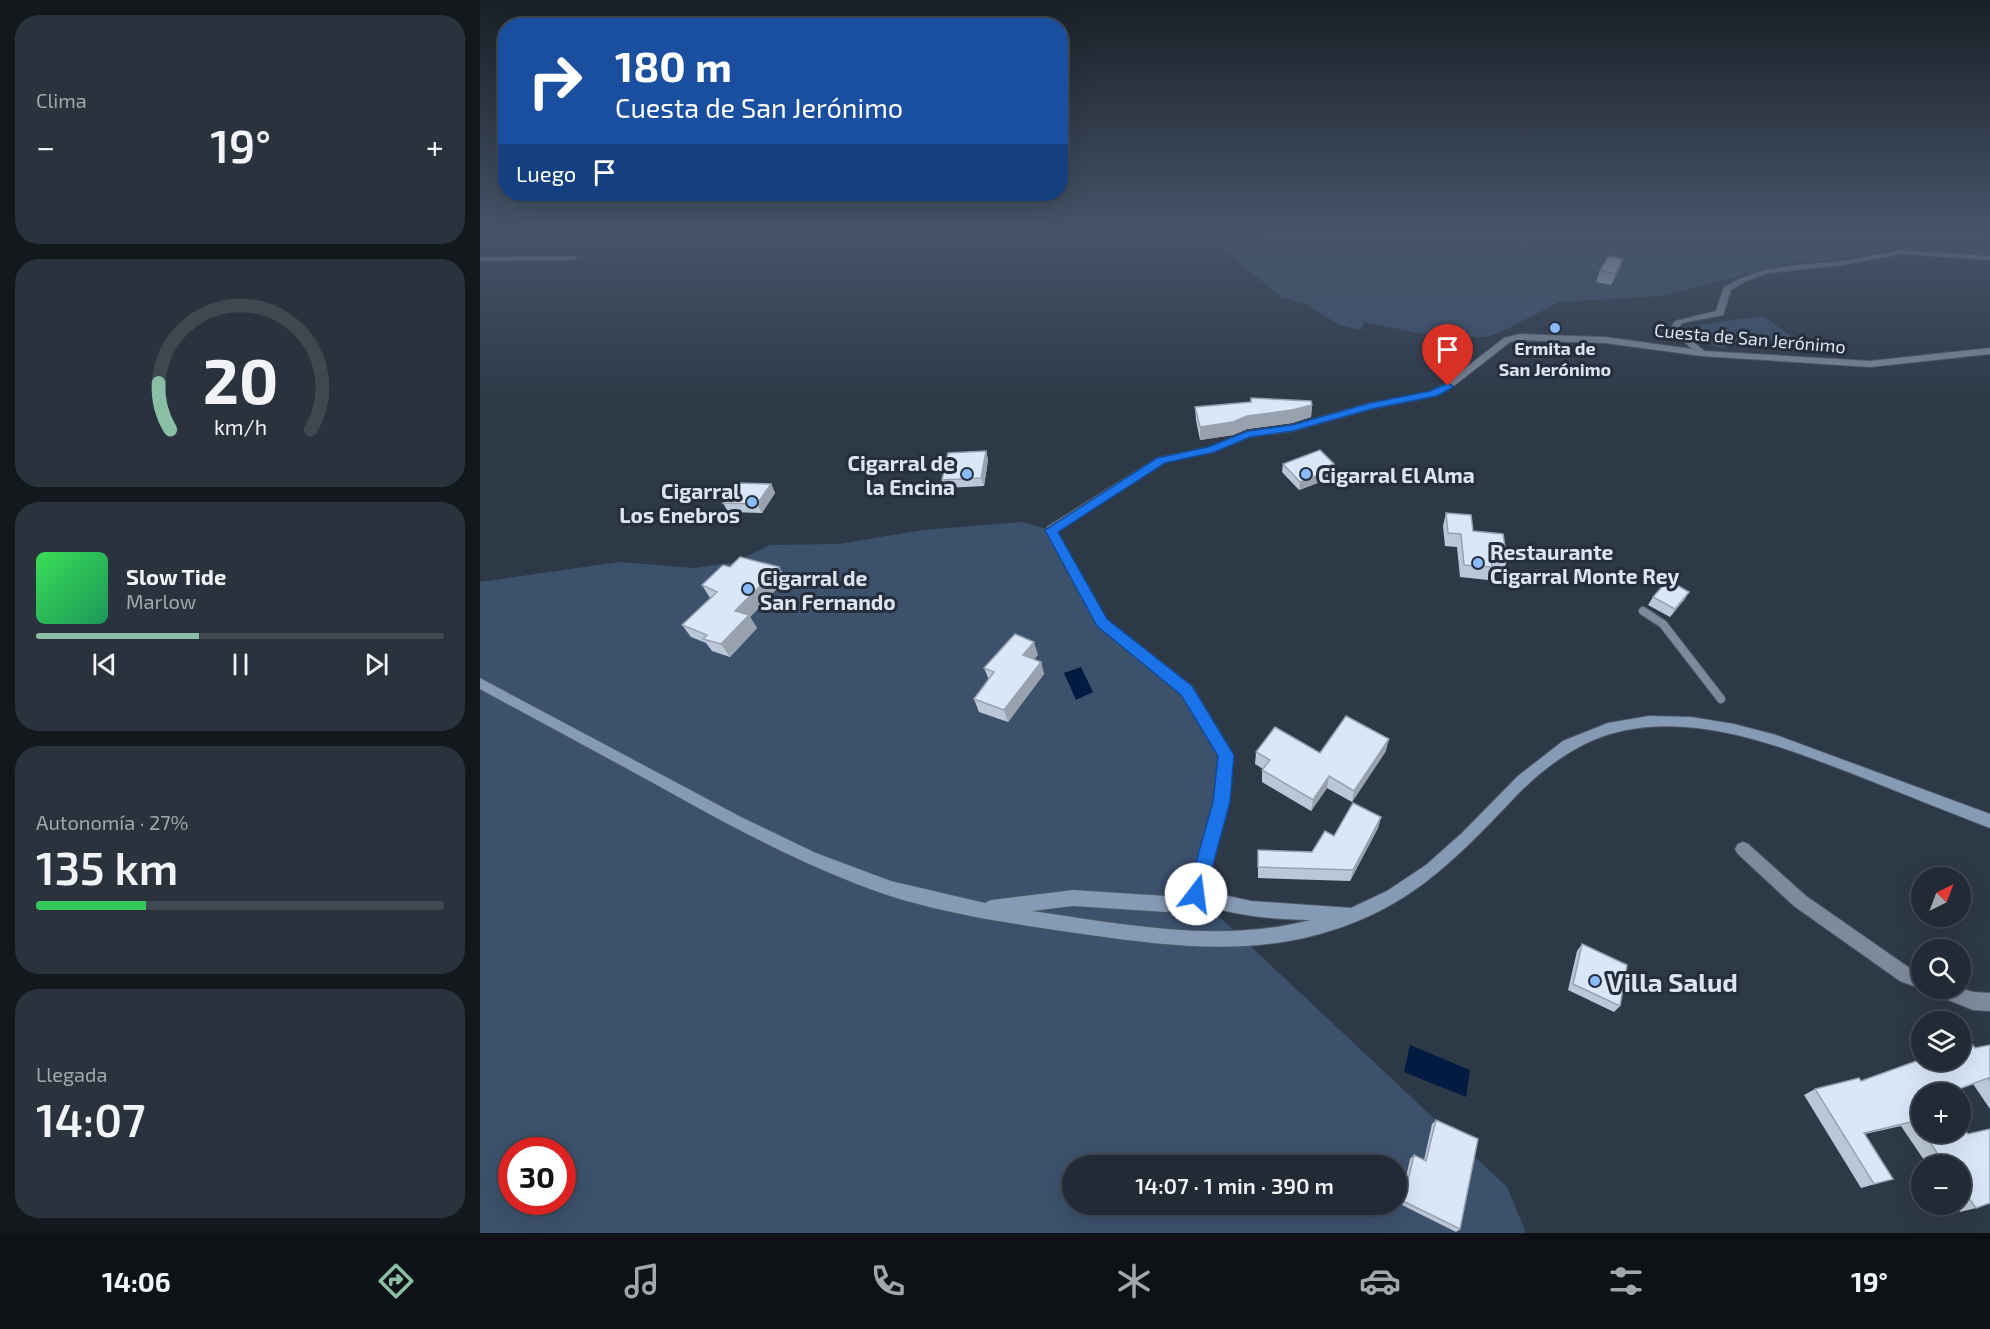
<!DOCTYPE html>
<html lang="es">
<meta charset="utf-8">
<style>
:root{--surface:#222b35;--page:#2a333d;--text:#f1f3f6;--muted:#a2a7ad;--line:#3f4750;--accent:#8abfa5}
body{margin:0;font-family:"Exo 2",sans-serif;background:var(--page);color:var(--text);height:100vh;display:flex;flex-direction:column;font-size:22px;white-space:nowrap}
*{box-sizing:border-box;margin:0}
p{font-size:20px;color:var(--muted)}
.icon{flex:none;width:33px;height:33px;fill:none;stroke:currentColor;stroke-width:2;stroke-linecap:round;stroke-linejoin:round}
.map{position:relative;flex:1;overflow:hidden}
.drawer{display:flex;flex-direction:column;gap:15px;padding:15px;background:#13181d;width:480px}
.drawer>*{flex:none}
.hud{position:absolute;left:18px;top:18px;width:570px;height:183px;border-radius:24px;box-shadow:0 6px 24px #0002,0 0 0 2px var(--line);background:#1a4fa0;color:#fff;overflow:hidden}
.needle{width:39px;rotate:42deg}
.controls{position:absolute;left:1431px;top:867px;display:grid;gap:12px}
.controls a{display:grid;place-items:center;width:60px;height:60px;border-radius:50%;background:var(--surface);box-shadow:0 6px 24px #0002,0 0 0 2px var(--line);font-size:30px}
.speed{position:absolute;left:18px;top:1137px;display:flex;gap:12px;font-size:30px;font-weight:700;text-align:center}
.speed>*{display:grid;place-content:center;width:78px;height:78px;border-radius:50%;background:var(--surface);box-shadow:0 6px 24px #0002,0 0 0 2px var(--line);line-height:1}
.speed .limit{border:9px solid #d22;background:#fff;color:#111}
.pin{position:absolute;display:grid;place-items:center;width:51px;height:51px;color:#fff;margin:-62px -26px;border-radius:50% 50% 50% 0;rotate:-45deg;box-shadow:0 0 6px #0007}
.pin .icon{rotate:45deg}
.me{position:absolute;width:66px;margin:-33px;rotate:15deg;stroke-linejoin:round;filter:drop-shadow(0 0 4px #0008)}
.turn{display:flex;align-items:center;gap:21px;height:126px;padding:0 18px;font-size:27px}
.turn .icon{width:78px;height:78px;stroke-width:2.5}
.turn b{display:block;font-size:42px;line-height:51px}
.then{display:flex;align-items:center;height:57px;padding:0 18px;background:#0003;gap:12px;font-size:22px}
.big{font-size:45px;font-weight:600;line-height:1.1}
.drawer .card{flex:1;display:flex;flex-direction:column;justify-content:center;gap:9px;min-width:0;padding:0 21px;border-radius:24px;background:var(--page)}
.drawer .dial{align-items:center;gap:0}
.dial svg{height:156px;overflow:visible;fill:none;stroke:var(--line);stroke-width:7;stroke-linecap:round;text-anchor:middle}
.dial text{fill:var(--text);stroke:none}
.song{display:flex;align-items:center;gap:18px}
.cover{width:72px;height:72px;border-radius:9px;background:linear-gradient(135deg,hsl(130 70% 55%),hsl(150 70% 35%))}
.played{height:6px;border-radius:3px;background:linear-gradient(90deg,var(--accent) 40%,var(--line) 40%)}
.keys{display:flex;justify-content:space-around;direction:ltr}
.heat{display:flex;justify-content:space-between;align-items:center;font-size:33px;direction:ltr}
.charge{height:9px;border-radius:4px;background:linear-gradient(90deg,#34c759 27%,var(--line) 0)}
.trip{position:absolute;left:582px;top:1155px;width:345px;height:60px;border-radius:30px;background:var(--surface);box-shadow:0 6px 24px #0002,0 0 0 2px var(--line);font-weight:600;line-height:60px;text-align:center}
.tabs{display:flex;height:96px;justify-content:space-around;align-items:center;background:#0e1115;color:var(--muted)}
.tabs .icon{width:42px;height:42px}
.tabs .active{color:var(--accent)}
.tabs b{font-size:27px;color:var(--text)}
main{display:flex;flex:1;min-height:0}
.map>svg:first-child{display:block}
</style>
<main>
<section class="drawer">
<div class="card"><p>Clima</p>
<div class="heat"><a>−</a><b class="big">19°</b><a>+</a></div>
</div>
<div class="card dial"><svg viewBox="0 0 100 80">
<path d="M14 69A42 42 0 1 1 86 69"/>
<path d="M14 69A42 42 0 0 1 8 45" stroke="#8abfa5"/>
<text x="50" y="56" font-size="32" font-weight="700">20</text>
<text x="50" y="72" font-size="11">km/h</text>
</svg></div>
<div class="card">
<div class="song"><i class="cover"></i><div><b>Slow Tide</b><p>Marlow</p></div></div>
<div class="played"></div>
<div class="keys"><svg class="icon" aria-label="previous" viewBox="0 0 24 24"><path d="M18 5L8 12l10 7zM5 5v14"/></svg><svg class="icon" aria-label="pause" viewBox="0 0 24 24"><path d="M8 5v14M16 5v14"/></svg><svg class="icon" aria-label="next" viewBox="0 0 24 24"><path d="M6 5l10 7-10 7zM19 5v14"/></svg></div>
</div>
<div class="card"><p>Autonomía · 27%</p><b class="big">135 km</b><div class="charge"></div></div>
<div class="card"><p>Llegada</p><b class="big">14:07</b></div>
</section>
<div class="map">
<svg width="1510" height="1233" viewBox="0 0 1510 1233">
<rect width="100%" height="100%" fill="#2e3947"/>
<path fill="#3c516c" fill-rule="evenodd" d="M791 231H1510L1508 241 1510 256 1408 251 1351 260 1310 263 1181 296 1079 302 1023 331 1006 337 963 338 884 322 881 330 859 325 826 304 801 297 743 248Z
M1283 316 1312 337 1237 348 1210 326Z
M543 522 571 530 622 622 707 690 746 755 716 895 1027 1187 1046 1233H0V582L139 562 215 568 255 562 290 545 358 544 442 530ZM32 1150H82V1202H32ZM592 1166H916V1204H592Z"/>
<path fill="#011c40" d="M601 667 613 692 596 700 584 673Z
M930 1045 990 1070 986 1097 924 1072Z"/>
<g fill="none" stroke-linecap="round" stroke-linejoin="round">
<g stroke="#4e5763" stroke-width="10">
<path id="lane" d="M1163 611 1183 624 1241 699"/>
</g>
<g stroke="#4e5763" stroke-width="2">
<path id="street" d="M1421 250 1510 256V260L1421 254 1363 265 1288 273 1266 281 1251 290 1243 315 1202 323 1198 329 1224 351 1390 361 1510 348V354L1390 367 1222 356 1125 343 1040 340 1030 342 971 388 956 396 891 409 813 431 769 437 734 452 684 462 577 531 626 619 712 686 753 755 749 803 724 894 722 899 716 902 710 899 708 894 735 803 739 756 702 694 618 625 566 530 567 527 677 458 728 448 767 431 812 425 890 403 950 392 965 384 1024 338 1040 334 1125 337 1212 349 1190 329 1195 321 1236 311 1244 287C1282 264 1319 266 1361 261 1381 258 1401 254 1421 250Z
M96 256 97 258 93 260 0 261V257Z
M1263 842 1268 844 1326 896 1431 969 1442 972V988H1444L1442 989 1420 981 1314 906 1258 854 1255 849 1258 844Z
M1452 988H1480L1493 992 1510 993V1011L1493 1010 1454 994Z"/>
</g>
<g stroke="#4e5763" stroke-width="2">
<path id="secondary" d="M0 678 261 817 336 853 411 881 505 903 511 900 593 890 686 896 716 886 734 893 771 901 871 908 907 891 946 865 982 833 1038 776 1083 741 1128 723 1169 716 1211 717 1254 724 1296 735 1510 814V828C1469 812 1428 796 1386 779 1308 749 1215 709 1130 734 1093 745 1060 771 1034 798 969 867 920 916 824 938 753 954 681 945 610 935 542 925 472 916 407 895 325 867 250 826 175 784 117 752 58 721 0 689ZM716 902C753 916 790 919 830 920 740 944 642 924 552 911L593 906 686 912Z"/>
</g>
<use href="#lane" stroke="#7e8a9b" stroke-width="8"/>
<use href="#street" fill="#7e8a9b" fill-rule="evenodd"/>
<use href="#secondary" fill="#859ab5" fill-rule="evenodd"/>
</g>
<path fill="#bbc7d6" d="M1120 270 1139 271 1131 285 1116 282Z
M832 405 831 417 812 423 767 429 753 435 720 440 716 420 715 407Z
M506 451 508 460 504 486 465 488 462 480Z
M803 464 854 472 848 474V479L819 490 802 472Z
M291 484 295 493 282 513 248 512 243 503Z
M966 513 993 531 1027 561 1022 574 1010 573 1008 580 980 577 977 547 965 546 963 526Z
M250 567H299L306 579 270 617 277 628 250 657 232 651 226 643 211 637 202 625 230 598 222 585Z
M1209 592 1204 600 1190 617 1168 605 1173 597Z
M558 655 554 659 561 662 564 674 528 722 499 712 494 699 509 680 504 668Z
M906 751 872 802 847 788 831 811 782 782V770L783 769 775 764 776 752 840 753Z
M901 817 898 828 870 881 778 878V850L832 852 854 836Z
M1102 944 1140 1006 1134 1012 1088 990 1097 951Z
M1510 1045V1109L1493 1084 1442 1094V1132H1480L1496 1208 1480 1212 1475 1204H1480V1166H1448L1421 1126 1385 1134 1413 1179 1381 1188 1324 1095 1335 1089 1381 1081 1495 1048Z
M956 1120 980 1229 976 1232 920 1204 930 1159 934 1155 944 1160 952 1124Z"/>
<path fill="#98a2ae" d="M1143 259 1139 271 1131 285 1135 274Z
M832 405 831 417 812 423 767 429 753 435 720 440V427L767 416Z
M506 451 508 460 504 486 501 478Z
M854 464V472L848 474V479L819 490 820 482 845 467Z
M291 484 295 493 282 513 277 504Z
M299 567 306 579 270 617 277 628 250 657 241 644 255 611Z
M1209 592 1204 600 1190 617 1195 609Z
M554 642 558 655 546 668 543 655Z
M561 662 564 674 528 722 524 710Z
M909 739 906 751 872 802 874 791Z
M849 776 847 788 831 811 833 800Z
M901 817 898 828 870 881 873 870Z"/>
<path fill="#d9e7f9" stroke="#98a2ae" stroke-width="1.5" d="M1129 256 1143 259 1135 274 1120 270Z
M771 398 831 401 832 405 812 410 767 416 753 422 720 427 715 407 771 402Z
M840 450 854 464 845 467 849 471 820 482 803 464Z
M506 451 501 478 462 480 468 453Z
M258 483 291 484 277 504 243 503Z
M966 513 991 515 993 531 1023 534 1027 561 1011 560 1012 567 984 565 981 534 968 533Z
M260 557 299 567 255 611 269 615 241 644 223 639 227 635 202 625 237 592 222 585 243 565 250 567Z
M1188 580 1209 592 1195 609 1173 597Z
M535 634 554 642 543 655 561 662 524 710 494 699 514 672 504 668Z
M866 716 909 739 874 791 849 776 833 800 782 770 790 760 776 752 795 727 840 753Z
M873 803 901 817 873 870 778 867V850L832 852 845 831 854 836Z
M1102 944 1147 965 1140 1006 1093 984Z
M1490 1041 1495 1048 1510 1045V1081L1508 1078 1466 1094H1442V1130L1435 1121 1384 1133 1413 1179 1394 1184 1335 1089 1379 1078 1381 1081 1442 1059V1060H1480V1045Z
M956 1120 998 1139 980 1229 923 1201 934 1155 946 1161Z
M1480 1124 1488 1134 1510 1129V1203L1496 1208 1480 1186V1166H1466L1443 1132H1480Z"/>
<linearGradient id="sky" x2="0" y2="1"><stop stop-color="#191f27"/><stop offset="0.57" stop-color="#465469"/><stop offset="1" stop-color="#465469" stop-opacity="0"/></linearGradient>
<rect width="1510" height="403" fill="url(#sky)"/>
<path fill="#1a73e8" stroke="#114b97" stroke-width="1.5" d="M968 383 973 386 972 388 957 396 892 409 813 431 770 437 735 452 685 463 578 532 627 619 712 686 754 755 750 802 725 894 723 901 716 903 710 901 707 894 733 802 738 756 701 695 617 626 565 530 677 458 728 447 768 431 812 425 890 403 950 391Z"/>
<g fill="#89bafc" stroke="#242e3c" stroke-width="2">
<circle cx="1075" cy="328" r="6"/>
<circle cx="487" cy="474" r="6"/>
<circle cx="826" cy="474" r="6"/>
<circle cx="272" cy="502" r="6"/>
<circle cx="998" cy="563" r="6"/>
<circle cx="268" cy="589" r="6"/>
<circle cx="1115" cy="981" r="6"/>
</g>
<g text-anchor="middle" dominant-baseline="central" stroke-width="6" stroke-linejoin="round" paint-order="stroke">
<g font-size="18" fill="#dde4ed" stroke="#242e3c">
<text transform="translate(1270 338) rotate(5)">Cuesta de San Jerónimo</text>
</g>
<g font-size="18" font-weight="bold" fill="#dde4ed" stroke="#242e3c">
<text x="1075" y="348">Ermita de<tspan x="1075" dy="21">San Jerónimo</tspan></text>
</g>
<g font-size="21" font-weight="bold" fill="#dde4ed" stroke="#242e3c" text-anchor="start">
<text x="475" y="462" text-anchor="end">Cigarral de<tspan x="475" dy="24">la Encina</tspan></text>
<text x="838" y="474">Cigarral El Alma</text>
<text x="260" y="490" text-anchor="end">Cigarral<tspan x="260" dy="24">Los Enebros</tspan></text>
<text x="1010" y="551">Restaurante<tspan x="1010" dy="24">Cigarral Monte Rey</tspan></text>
<text x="280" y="577">Cigarral de<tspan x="280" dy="24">San Fernando</tspan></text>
</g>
<g font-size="26" font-weight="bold" fill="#dde4ed" stroke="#242e3c" text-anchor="start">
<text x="1127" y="981">Villa Salud</text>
</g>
</g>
</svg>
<div class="controls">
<a><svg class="needle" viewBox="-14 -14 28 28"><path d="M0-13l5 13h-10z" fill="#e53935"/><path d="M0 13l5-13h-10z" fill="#a2a7ad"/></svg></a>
<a><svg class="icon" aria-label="search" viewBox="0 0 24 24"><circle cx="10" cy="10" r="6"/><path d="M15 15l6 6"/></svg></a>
<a><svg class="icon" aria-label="layers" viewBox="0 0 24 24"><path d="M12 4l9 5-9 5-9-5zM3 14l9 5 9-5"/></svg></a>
<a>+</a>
<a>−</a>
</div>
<div class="speed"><div class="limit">30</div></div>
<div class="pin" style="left:968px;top:386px;background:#d93025"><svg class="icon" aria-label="arrive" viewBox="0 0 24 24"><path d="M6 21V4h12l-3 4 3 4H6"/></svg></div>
<svg class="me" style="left:716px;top:894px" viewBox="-20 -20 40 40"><circle r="19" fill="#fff"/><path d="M0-13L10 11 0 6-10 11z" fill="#1a73e8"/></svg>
<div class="trip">14:07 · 1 min · 390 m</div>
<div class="hud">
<div class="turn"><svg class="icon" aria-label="right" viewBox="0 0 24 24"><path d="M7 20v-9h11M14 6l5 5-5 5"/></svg><div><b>180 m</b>Cuesta de San Jerónimo</div></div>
<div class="then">Luego<svg class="icon" aria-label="arrive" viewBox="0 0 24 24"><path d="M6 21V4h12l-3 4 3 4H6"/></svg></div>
</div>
</div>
</main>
<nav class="tabs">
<b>14:06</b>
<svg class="icon active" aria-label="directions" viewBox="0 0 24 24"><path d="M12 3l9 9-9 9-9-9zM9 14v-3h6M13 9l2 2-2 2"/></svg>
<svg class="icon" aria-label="music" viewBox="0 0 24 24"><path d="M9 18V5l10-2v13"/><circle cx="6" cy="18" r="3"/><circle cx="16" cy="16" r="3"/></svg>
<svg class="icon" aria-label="phone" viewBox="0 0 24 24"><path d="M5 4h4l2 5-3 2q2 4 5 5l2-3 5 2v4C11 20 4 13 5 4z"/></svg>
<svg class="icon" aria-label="climate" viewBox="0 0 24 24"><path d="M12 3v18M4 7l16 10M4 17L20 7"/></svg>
<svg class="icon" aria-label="car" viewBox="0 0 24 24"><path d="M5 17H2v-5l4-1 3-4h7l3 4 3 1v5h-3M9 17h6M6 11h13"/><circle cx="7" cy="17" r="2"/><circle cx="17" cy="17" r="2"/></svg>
<svg class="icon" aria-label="filters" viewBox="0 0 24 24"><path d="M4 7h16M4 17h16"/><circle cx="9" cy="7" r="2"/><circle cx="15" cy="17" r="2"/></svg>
<b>19°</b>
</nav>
